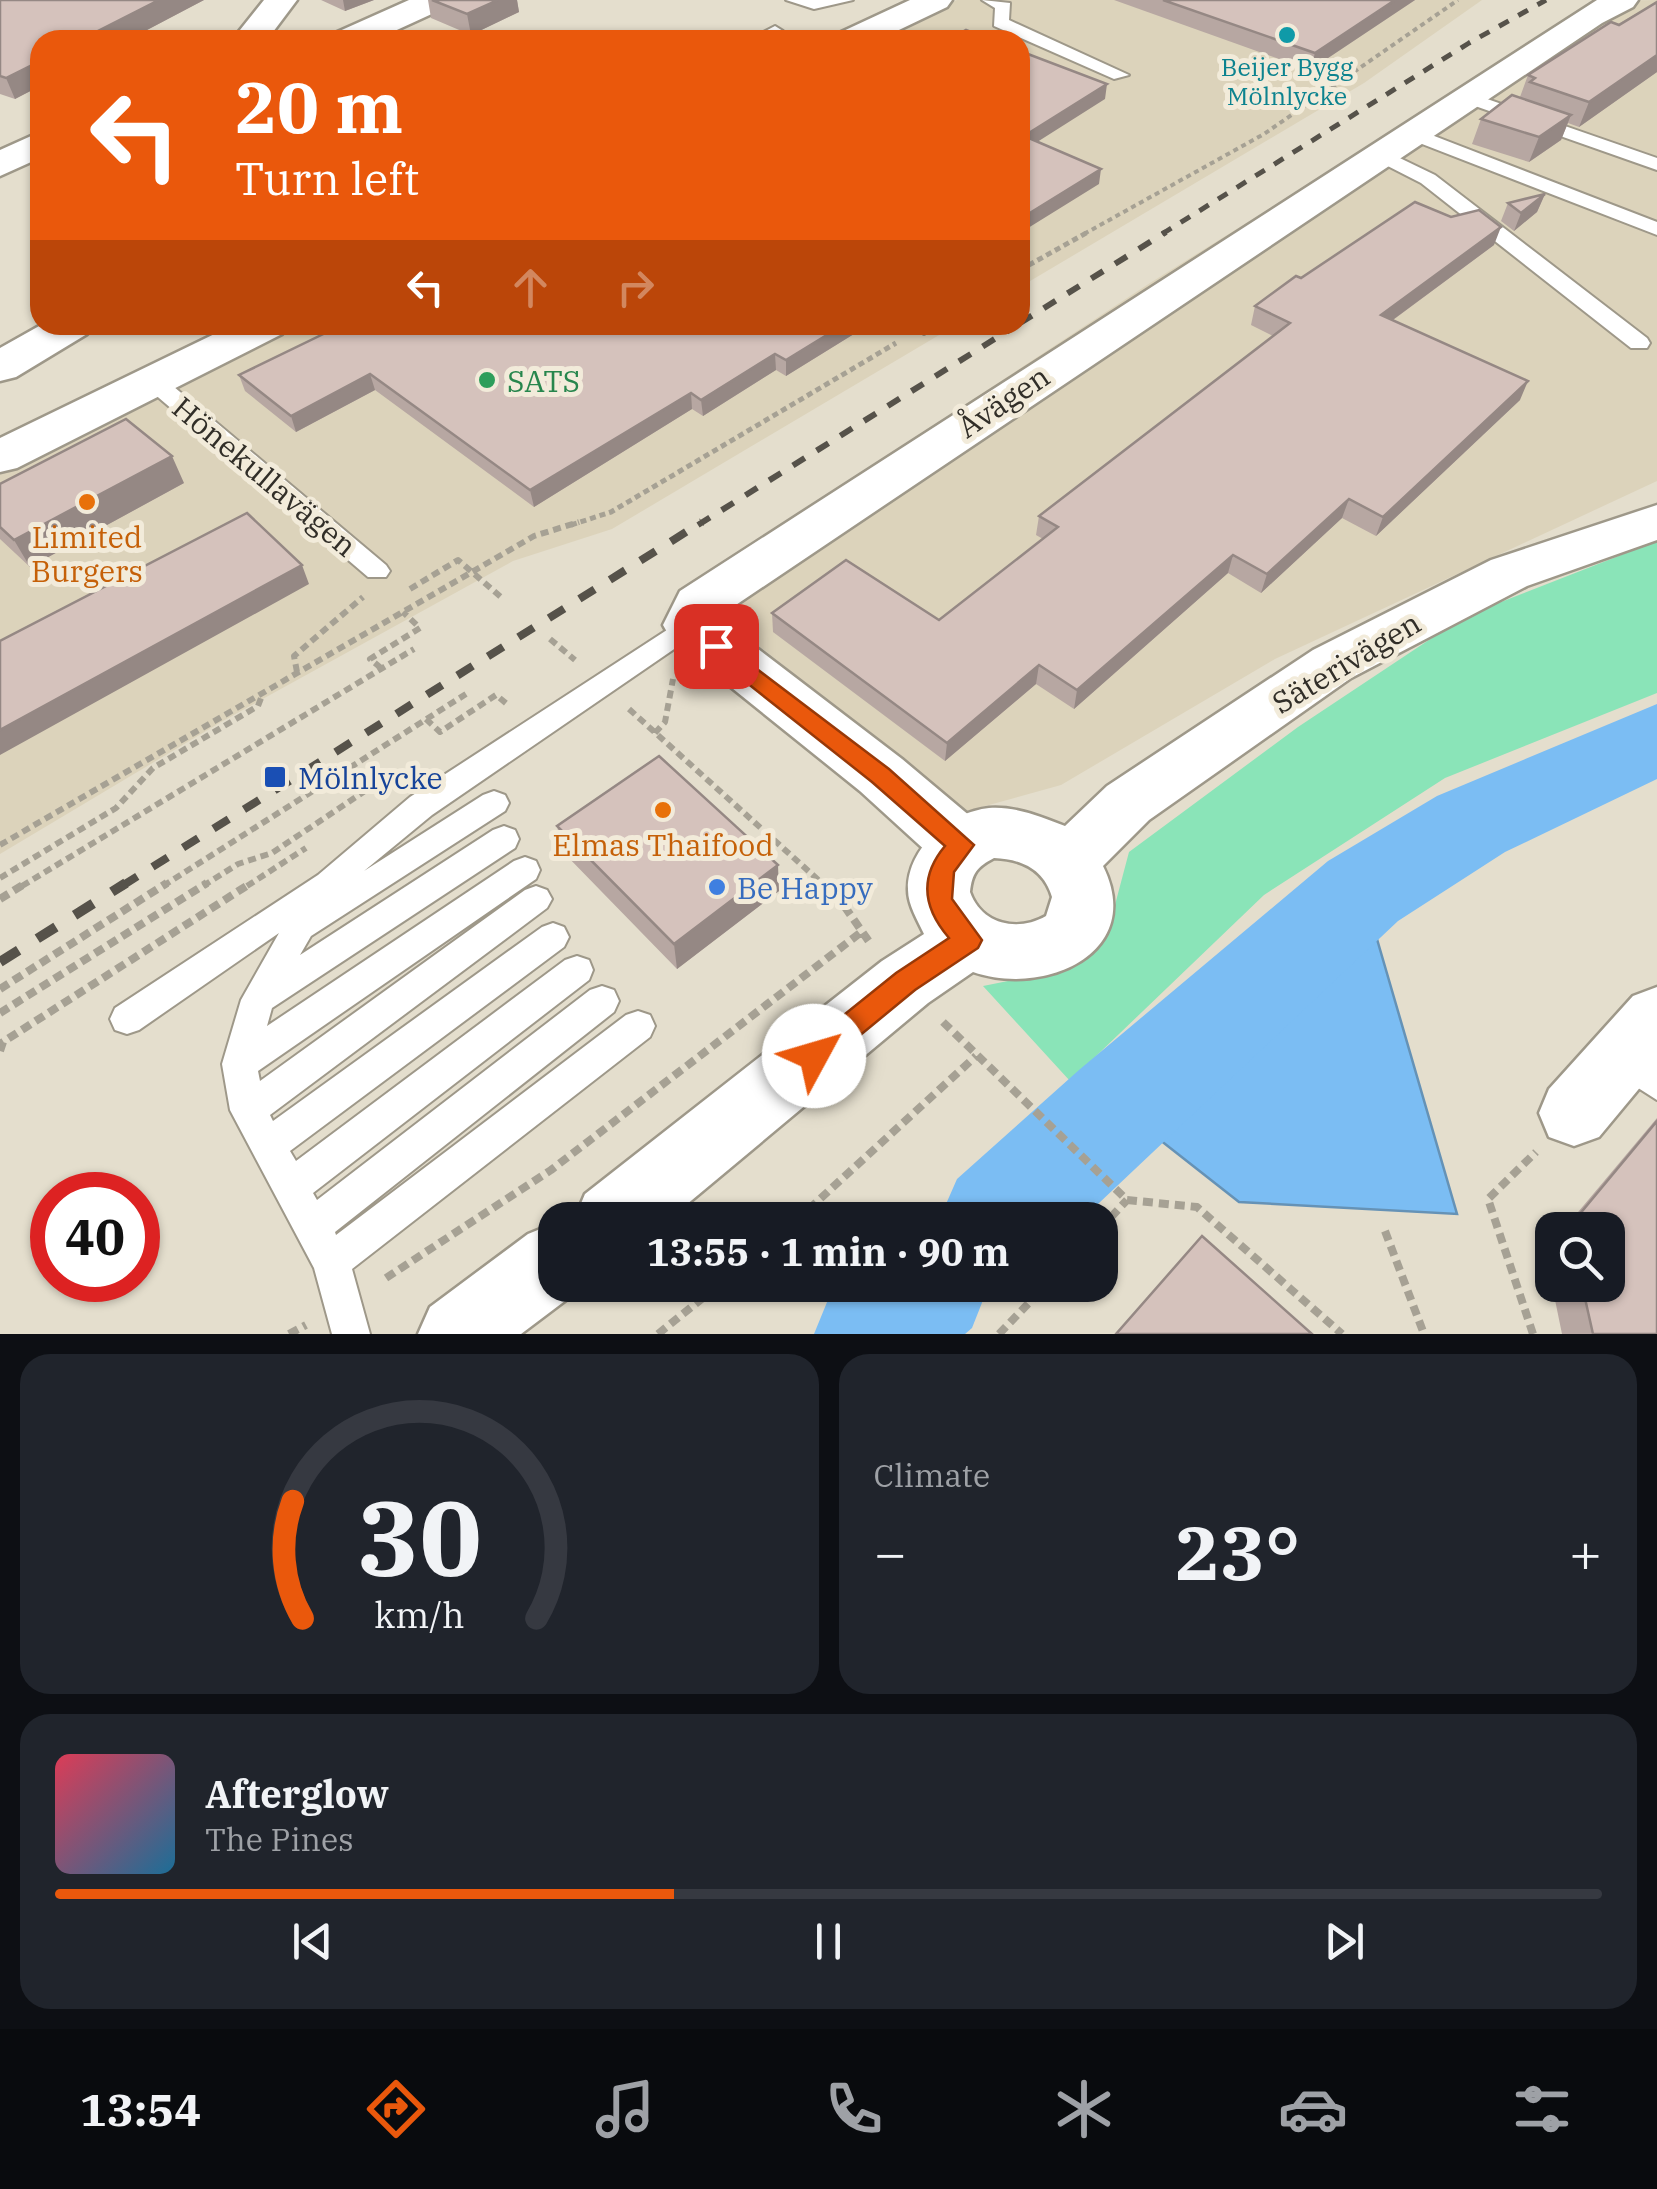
<!DOCTYPE html>
<meta charset="utf-8">
<style>
:root{--surface:#171b24;--page:#20242c;--text:#f1f3f6;--muted:#9ea1a6;--line:#363941;--accent:#ea580c}
body{margin:0;font-family:"IBM Plex Serif",serif;background:var(--page);color:var(--text);height:100vh;display:flex;flex-direction:column;font-size:38px;white-space:nowrap}
*{box-sizing:border-box;margin:0}
p{font-size:32px;color:var(--muted)}
.icon{flex:none;width:55px;height:55px;fill:none;stroke:currentColor;stroke-width:2;stroke-linecap:round;stroke-linejoin:round}
.map{position:relative;height:1334px;overflow:hidden}
.side{display:flex;flex-direction:column;gap:20px;padding:20px;background:#0d0f14;flex:1}
.side>*{flex:none}
.top-card{position:absolute;left:30px;top:30px;width:1000px;height:305px;border-radius:30px;box-shadow:0 2px 8px #0004;background:#ea580c;color:#fff;overflow:hidden}
.buttons{position:absolute;left:1535px;top:1212px;display:grid;gap:20px}
.buttons a{display:grid;place-items:center;width:90px;height:90px;border-radius:20px;background:var(--surface);box-shadow:0 2px 8px #0004;font-size:50px}
.speed{position:absolute;left:30px;top:1172px;display:flex;gap:20px;font-size:50px;font-weight:700;text-align:center}
.speed>*{display:grid;place-content:center;width:130px;height:130px;border-radius:50%;background:var(--surface);box-shadow:0 2px 8px #0004;line-height:1}
.speed .limit{border:15px solid #d22;background:#fff;color:#111}
.pin{position:absolute;display:grid;place-items:center;width:85px;height:85px;color:#fff;margin:-42px;border-radius:20px;box-shadow:0 5px 15px #0006}
.me{position:absolute;width:110px;margin:-55px;rotate:51deg;stroke-linejoin:round;filter:drop-shadow(0 0 8px #0008)}
.turn{display:flex;align-items:center;gap:35px;height:210px;padding:0 40px;font-size:45px}
.turn .icon{width:130px;height:130px;stroke-width:2.5}
.turn b{display:block;font-size:70px;line-height:85px}
.lanes{display:flex;align-items:center;height:95px;padding:0 40px;background:#0003;justify-content:center;gap:50px;direction:ltr}
.lanes .off{opacity:.35}
.big{font-size:75px;font-weight:700;line-height:1.1}
.side .tile{flex:1;display:flex;flex-direction:column;justify-content:center;gap:15px;min-width:0;padding:0 35px;border-radius:30px;background:var(--page)}
.side .dial{align-items:center;gap:0}
.dial svg{height:260px;overflow:visible;fill:none;stroke:var(--line);stroke-width:7;stroke-linecap:round;text-anchor:middle}
.dial text{fill:var(--text);stroke:none}
.song{display:flex;align-items:center;gap:30px}
.cover{width:120px;height:120px;border-radius:15px;background:linear-gradient(135deg,hsl(350 70% 55%),hsl(200 70% 35%))}
.played{height:10px;border-radius:5px;background:linear-gradient(90deg,var(--accent) 40%,var(--line) 40%)}
.keys{display:flex;justify-content:space-around;direction:ltr}
.heat{display:flex;justify-content:space-between;align-items:center;font-size:55px;direction:ltr}
.side .tiles{flex:1;display:grid;gap:20px;grid-template-columns:1fr 1fr}
.tile:last-child{grid-column:span 2}
.trip{position:absolute;left:538px;top:1202px;width:580px;height:100px;border-radius:30px;background:var(--surface);box-shadow:0 2px 8px #0004;font-weight:700;line-height:100px;text-align:center}
.menu{display:flex;height:160px;justify-content:space-around;align-items:center;background:#090b0e;color:var(--muted)}
.menu .icon{width:70px;height:70px}
.menu .active{color:var(--accent)}
.menu b{font-size:45px;color:var(--text)}
.map>svg:first-child{display:block}
</style>
<div class="map">
<svg width="1657" height="1334" viewBox="0 0 1657 1334">
<rect width="100%" height="100%" fill="#e4decd"/>
<path fill="#dcd3bb" d="M957 0H1482L1364 83 1020 287V40H872Z
M1657 0V481L1275 659 1061 785 967 811 686 588 1150 283 1602 1Z
M285 325H956L612 529 513 561 221 722 0 854V464Z"/>
<path fill="#8ae4b8" d="M1657 541V693L1445 778 1264 895 1070 1081 983 986 1068 969 1107 935 1129 852 1298 727 1465 616Z"/>
<path fill="#7bbdf3" stroke="#6592b6" stroke-width="2.5" d="M1363 891 1457 1214 1239 1202 1118 1107Z"/>
<g fill="none" stroke-linecap="round" stroke-linejoin="round">
<path fill="#7bbdf3" fill-rule="evenodd" d="M1657 704V779L1505 852 1398 921 1081 1220H939L957 1179 1079 1070 1328 861 1437 796Z
M838 1285H989L972 1328 965 1334H814L832 1290Z"/>
<g stroke="#9e9889" stroke-width="4">
<path id="lane" d="M786 0H853L814 9Z
M982 0 1010 3 1009 20 1129 75 1114 79 994 26 995 8Z
M775 26 783 31C774 42 761 40 748 40Z
M1467 92 1657 158V170L1461 101 1458 97Z
M1411 127 1657 222V235L1404 137 1402 133Z
M1379 148 1435 175 1647 338 1650 343 1647 348H1631L1421 183 1372 158V150Z
M910 325H933L935 327 924 334Z
M153 374 161 376 386 565 390 571 386 577H368L145 386 142 381Z
M690 615 699 618 703 625 699 632 432 815 364 871 483 795 494 791 505 795 509 803 505 811 311 936 300 955 493 830 504 826 515 830 519 839 515 848 272 1008 267 1026 514 861 525 857 536 861 540 870 536 879 258 1071 260 1081 525 890 536 886 547 890 552 899 547 908 270 1115 273 1121 542 927 553 923 564 927 569 937 564 947 290 1151 296 1161 565 960 577 956 589 960 593 970 589 980 313 1193 317 1200 590 990 602 986 614 990 619 1001 614 1012 335 1232 336 1235 626 1015 638 1011 650 1015 655 1026 650 1037 352 1269 370 1334H332L314 1268 230 1110 222 1064 241 1000 279 933 139 1030 127 1034 115 1030 110 1019 115 1008 318 875 410 797Z
M1622 1043 1657 1064V1100L1610 1070 1605 1059 1610 1048Z"/>
</g>
<g stroke="#9e9889" stroke-width="5">
<path id="street" d="M264 0H297L267 40H232Z
M409 0H452L447 7 375 40H330L335 33Z
M1597 0H1638L1633 7 1602 23 721 615 719 619 902 759 983 827 992 845 983 863 961 870 939 863 860 791 671 639 663 625 680 591Z
M40 132V158L0 176V150Z
M41 325H94L87 334 16 377 0 381V348Z
M1657 987V1067L1599 1137 1574 1146 1549 1137 1539 1113 1549 1089 1633 996Z"/>
</g>
<g stroke="#9e9889" stroke-width="5">
<path id="secondary" d="M910 0H952L947 7 878 40H834L839 33Z
M233 325H289L282 334 17 468 0 472V438Z
M1657 505V540L1527 586 1351 678 1149 820 1103 866C1146 953 1045 997 973 972L928 1003 668 1220H574L585 1194 882 961 924 934C918 921 908 905 908 890 907 848 950 812 989 808 1016 806 1041 817 1065 826L1107 786 1313 650 1491 560ZM994 858C1021 859 1044 869 1052 897L1046 916C1018 932 982 925 970 892 972 873 977 867 994 858Z
M555 1223V1285L582 1288 521 1334H418L430 1307 528 1234Z"/>
</g>
<path stroke="#a6a194" stroke-width="4" stroke-dasharray="5 4" stroke-linecap="butt" d="M1084 234 1264 134 1458 0"/>
<path stroke="#a6a194" stroke-width="5" stroke-dasharray="6 4" stroke-linecap="butt" d="M1020 270 1088 232
M571 525 611 512 896 343"/>
<path stroke="#a6a194" stroke-width="6" stroke-dasharray="8 5" stroke-linecap="butt" d="M410 589 458 560 502 598
M550 639 575 660
M381 668 370 659 420 628 403 612
M297 672 294 656 363 597
M629 709 825 886
M426 719 440 732 496 695 507 704
M655 733 665 722 673 679
M0 845 534 536 579 522
M0 878 116 808 153 768 258 706 263 693
M22 886 414 649
M163 886 466 694
M203 886 238 864 272 853 377 783 384 790
M247 886 306 848"/>
<path stroke="#a6a194" stroke-width="8" stroke-dasharray="10 6" stroke-linecap="butt" d="M823 883 838 897 870 943
M0 899 26 883
M0 989 167 883
M0 1013 207 883
M943 1022 1127 1200 1197 1207 1342 1334
M0 1051 3 1042 251 883
M797 1220 976 1056
M1100 1229 1127 1200
M1385 1231 1424 1334
M386 1278 551 1170 860 933
M289 1334 306 1325
M658 1334 719 1285
M999 1334 1046 1285
M1533 1334 1488 1199 1536 1152"/>
<use href="#lane" fill="#fff" fill-rule="evenodd"/>
<use href="#street" fill="#fff" fill-rule="evenodd"/>
<use href="#secondary" fill="#fff" fill-rule="evenodd"/>
<path stroke="#56524a" stroke-width="5" stroke-dasharray="11 11" stroke-linecap="butt" d="M1162 234 1469 43 1546 0"/>
<path stroke="#56524a" stroke-width="6" stroke-dasharray="14 14" stroke-linecap="butt" d="M1020 323 1166 232
M698 525 1017 325"/>
<path stroke="#56524a" stroke-width="8" stroke-dasharray="18 18" stroke-linecap="butt" d="M122 886 702 522"/>
<path stroke="#56524a" stroke-width="10" stroke-dasharray="22 22" stroke-linecap="butt" d="M0 962 126 883"/>
</g>
<path fill="#b7a7a2" d="M0 0H204L128 40H40V86L15 99 0 94Z
M321 0H374L345 11Z
M428 0H517L519 12 471 35 431 18Z
M1114 0H1415L1310 70Z
M1657 2V72L1579 127 1568 123 1561 140 1529 162 1472 144 1481 119 1520 97 1528 75Z
M1545 194 1537 212 1514 231 1501 221 1508 203Z
M1494 245 1393 320 1520 400 1376 536 1342 518 1261 593 1228 573 1074 709 1036 684 945 761 773 632 772 613 939 620 1043 539 1036 535 1039 516 1273 336 1251 325 1255 306 1301 278Z
M862 329 786 376 776 370 703 416 692 409 534 507 375 390 296 432 245 391 239 375Z
M184 483 30 567 0 539V484Z
M557 826 779 891 677 969 563 852Z
M1657 1118V1334H1562L1545 1251 1552 1242V1285H1608V1230H1563Z"/>
<path fill="#958884" d="M159 0H204L128 40H80Z
M343 0H374L345 11Z
M496 0H517L519 12 471 35 467 14Z
M1395 0H1415L1310 70 1315 53Z
M1657 55V72L1579 127 1589 102Z
M40 61V86L15 99 6 78Z
M1107 84 1105 99 1023 151 1024 136Z
M1571 115 1561 140 1529 162 1539 137Z
M1101 169 1099 184 1020 233V219Z
M1545 194 1537 212 1514 231 1521 213Z
M1501 227 1494 245 1375 333 1381 315Z
M843 325H862V329L786 376V360Z
M775 354 776 370 703 416 701 400Z
M370 374 375 390 296 432 291 416Z
M1528 381 1520 400 1376 536 1383 517Z
M691 393 692 409 534 507 530 490Z
M172 456 184 483 30 567 14 540Z
M1349 499 1342 518 1261 593 1267 574Z
M1233 555 1228 573 1074 709 1077 690Z
M302 565 309 584 0 755V730Z
M1039 665 1036 684 945 761 947 743Z
M778 865 779 891 677 969 674 944Z"/>
<path fill="#d5c2bc" stroke="#958884" stroke-width="2.5" d="M0 0H159L80 40H40V61L6 78 0 76Z
M432 0H498L467 14Z
M1163 0H1395L1315 53Z
M1657 2V55L1589 102 1530 82 1535 78 1528 75 1611 22 1619 25Z
M966 30 991 40H948Z
M1020 51 1107 84 1024 136 1101 169 1020 219Z
M1512 95 1571 115 1539 137 1481 119Z
M1545 194 1521 213 1508 203Z
M1415 202 1451 217 1479 210 1501 227 1381 315 1528 381 1383 517 1349 499 1267 574 1233 555 1077 690 1039 665 947 743 772 613 846 560 939 620 1058 527 1039 516 1290 323 1255 306 1296 276 1301 278Z
M342 325H843L786 360 775 354 701 400 691 393 530 490 370 374 291 416 239 375Z
M126 419 172 456 14 540 0 527V484Z
M247 513 302 565 0 730V641Z
M659 756 778 865 674 944 557 826Z
M1657 1121V1334H1593L1582 1285H1608V1230H1570L1569 1227Z
M1202 1236 1312 1334H1116Z"/>
<path fill="#ea580c" stroke="#983908" stroke-width="2.5" d="M716 638 889 769 974 845 954 872 952 899 982 940 978 948 915 990 824 1065 814 1069 804 1065 800 1056 804 1047 896 973 949 938C923 908 919 877 945 846L872 782 708 652 705 646 708 641Z"/>
<circle fill="#0f9aa8" stroke="#f2ebda" stroke-width="4" cx="1287" cy="35" r="10"/>
<circle fill="#2e9e5b" stroke="#f2ebda" stroke-width="4" cx="487" cy="380" r="10"/>
<g fill="#e8710a" stroke="#f2ebda" stroke-width="4">
<circle cx="87" cy="502" r="10"/>
<circle cx="663" cy="810" r="10"/>
</g>
<rect fill="#1a4fb4" stroke="#f2ebda" stroke-width="4" x="263" y="765" width="24" height="24" rx="5"/>
<circle fill="#3f7fe0" stroke="#f2ebda" stroke-width="4" cx="717" cy="887" r="10"/>
<g text-anchor="middle" dominant-baseline="central" stroke-width="10" stroke-linejoin="round" paint-order="stroke">
<g font-size="25" fill="#0d838f" stroke="#f2ebda">
<text x="1287" y="66">Beijer Bygg<tspan x="1287" dy="29">Mölnlycke</tspan></text>
</g>
<g font-size="30" fill="#27864d" stroke="#f2ebda" text-anchor="start">
<text x="507" y="380">SATS</text>
</g>
<g font-size="30" fill="#312e28" stroke="#f2ebda">
<text transform="translate(1003 401) rotate(-34)">Åvägen</text>
<text transform="translate(265 476) rotate(40)">Hönekullavägen</text>
<text transform="translate(1346 662) rotate(-31)">Säterivägen</text>
</g>
<g font-size="30" fill="#c56008" stroke="#f2ebda">
<text x="87" y="536">Limited<tspan x="87" dy="34">Burgers</tspan></text>
<text x="663" y="844">Elmas Thaifood</text>
</g>
<g font-size="30" fill="#164399" stroke="#f2ebda" text-anchor="start">
<text x="298" y="777">Mölnlycke</text>
</g>
<g font-size="30" fill="#366cbe" stroke="#f2ebda" text-anchor="start">
<text x="737" y="887">Be Happy</text>
</g>
</g>
</svg>
<div class="buttons">
<a><svg class="icon" aria-label="search" viewBox="0 0 24 24"><circle cx="10" cy="10" r="6"/><path d="M15 15l6 6"/></svg></a>
</div>
<div class="speed"><div class="limit">40</div></div>
<div class="pin" style="left:716px;top:646px;background:#d93025"><svg class="icon" aria-label="arrive" viewBox="0 0 24 24"><path d="M6 21V4h12l-3 4 3 4H6"/></svg></div>
<svg class="me" style="left:814px;top:1056px" viewBox="-20 -20 40 40"><circle r="19" fill="#fff"/><path d="M0-13L10 11 0 6-10 11z" fill="#ea580c"/></svg>
<div class="trip">13:55 · 1 min · 90 m</div>
<div class="top-card">
<div class="turn"><svg class="icon" aria-label="left" viewBox="0 0 24 24"><path d="M17 20v-9H6M10 6l-5 5 5 5"/></svg><div><b>20 m</b>Turn left</div></div>
<div class="lanes"><svg class="icon" aria-label="left" viewBox="0 0 24 24"><path d="M17 20v-9H6M10 6l-5 5 5 5"/></svg><svg class="icon off" aria-label="ahead" viewBox="0 0 24 24"><path d="M12 20V5M6 11l6-6 6 6"/></svg><svg class="icon off" aria-label="right" viewBox="0 0 24 24"><path d="M7 20v-9h11M14 6l5 5-5 5"/></svg></div>
</div>
</div>
<section class="side">
<div class="tiles">
<div class="tile dial"><svg viewBox="0 0 100 80">
<path d="M14 69A42 42 0 1 1 86 69"/>
<path d="M14 69A42 42 0 0 1 11 33" stroke="#ea580c"/>
<text x="50" y="56" font-size="32" font-weight="700">30</text>
<text x="50" y="72" font-size="11">km/h</text>
</svg></div>
<div class="tile"><p>Climate</p>
<div class="heat"><a>−</a><b class="big">23°</b><a>+</a></div>
</div>
<div class="tile">
<div class="song"><i class="cover"></i><div><b>Afterglow</b><p>The Pines</p></div></div>
<div class="played"></div>
<div class="keys"><svg class="icon" aria-label="previous" viewBox="0 0 24 24"><path d="M18 5L8 12l10 7zM5 5v14"/></svg><svg class="icon" aria-label="pause" viewBox="0 0 24 24"><path d="M8 5v14M16 5v14"/></svg><svg class="icon" aria-label="next" viewBox="0 0 24 24"><path d="M6 5l10 7-10 7zM19 5v14"/></svg></div>
</div>
</div>
</section>
<nav class="menu">
<b>13:54</b>
<svg class="icon active" aria-label="directions" viewBox="0 0 24 24"><path d="M12 3l9 9-9 9-9-9zM9 14v-3h6M13 9l2 2-2 2"/></svg>
<svg class="icon" aria-label="music" viewBox="0 0 24 24"><path d="M9 18V5l10-2v13"/><circle cx="6" cy="18" r="3"/><circle cx="16" cy="16" r="3"/></svg>
<svg class="icon" aria-label="phone" viewBox="0 0 24 24"><path d="M5 4h4l2 5-3 2q2 4 5 5l2-3 5 2v4C11 20 4 13 5 4z"/></svg>
<svg class="icon" aria-label="climate" viewBox="0 0 24 24"><path d="M12 3v18M4 7l16 10M4 17L20 7"/></svg>
<svg class="icon" aria-label="car" viewBox="0 0 24 24"><path d="M5 17H2v-5l4-1 3-4h7l3 4 3 1v5h-3M9 17h6M6 11h13"/><circle cx="7" cy="17" r="2"/><circle cx="17" cy="17" r="2"/></svg>
<svg class="icon" aria-label="filters" viewBox="0 0 24 24"><path d="M4 7h16M4 17h16"/><circle cx="9" cy="7" r="2"/><circle cx="15" cy="17" r="2"/></svg>
</nav>
